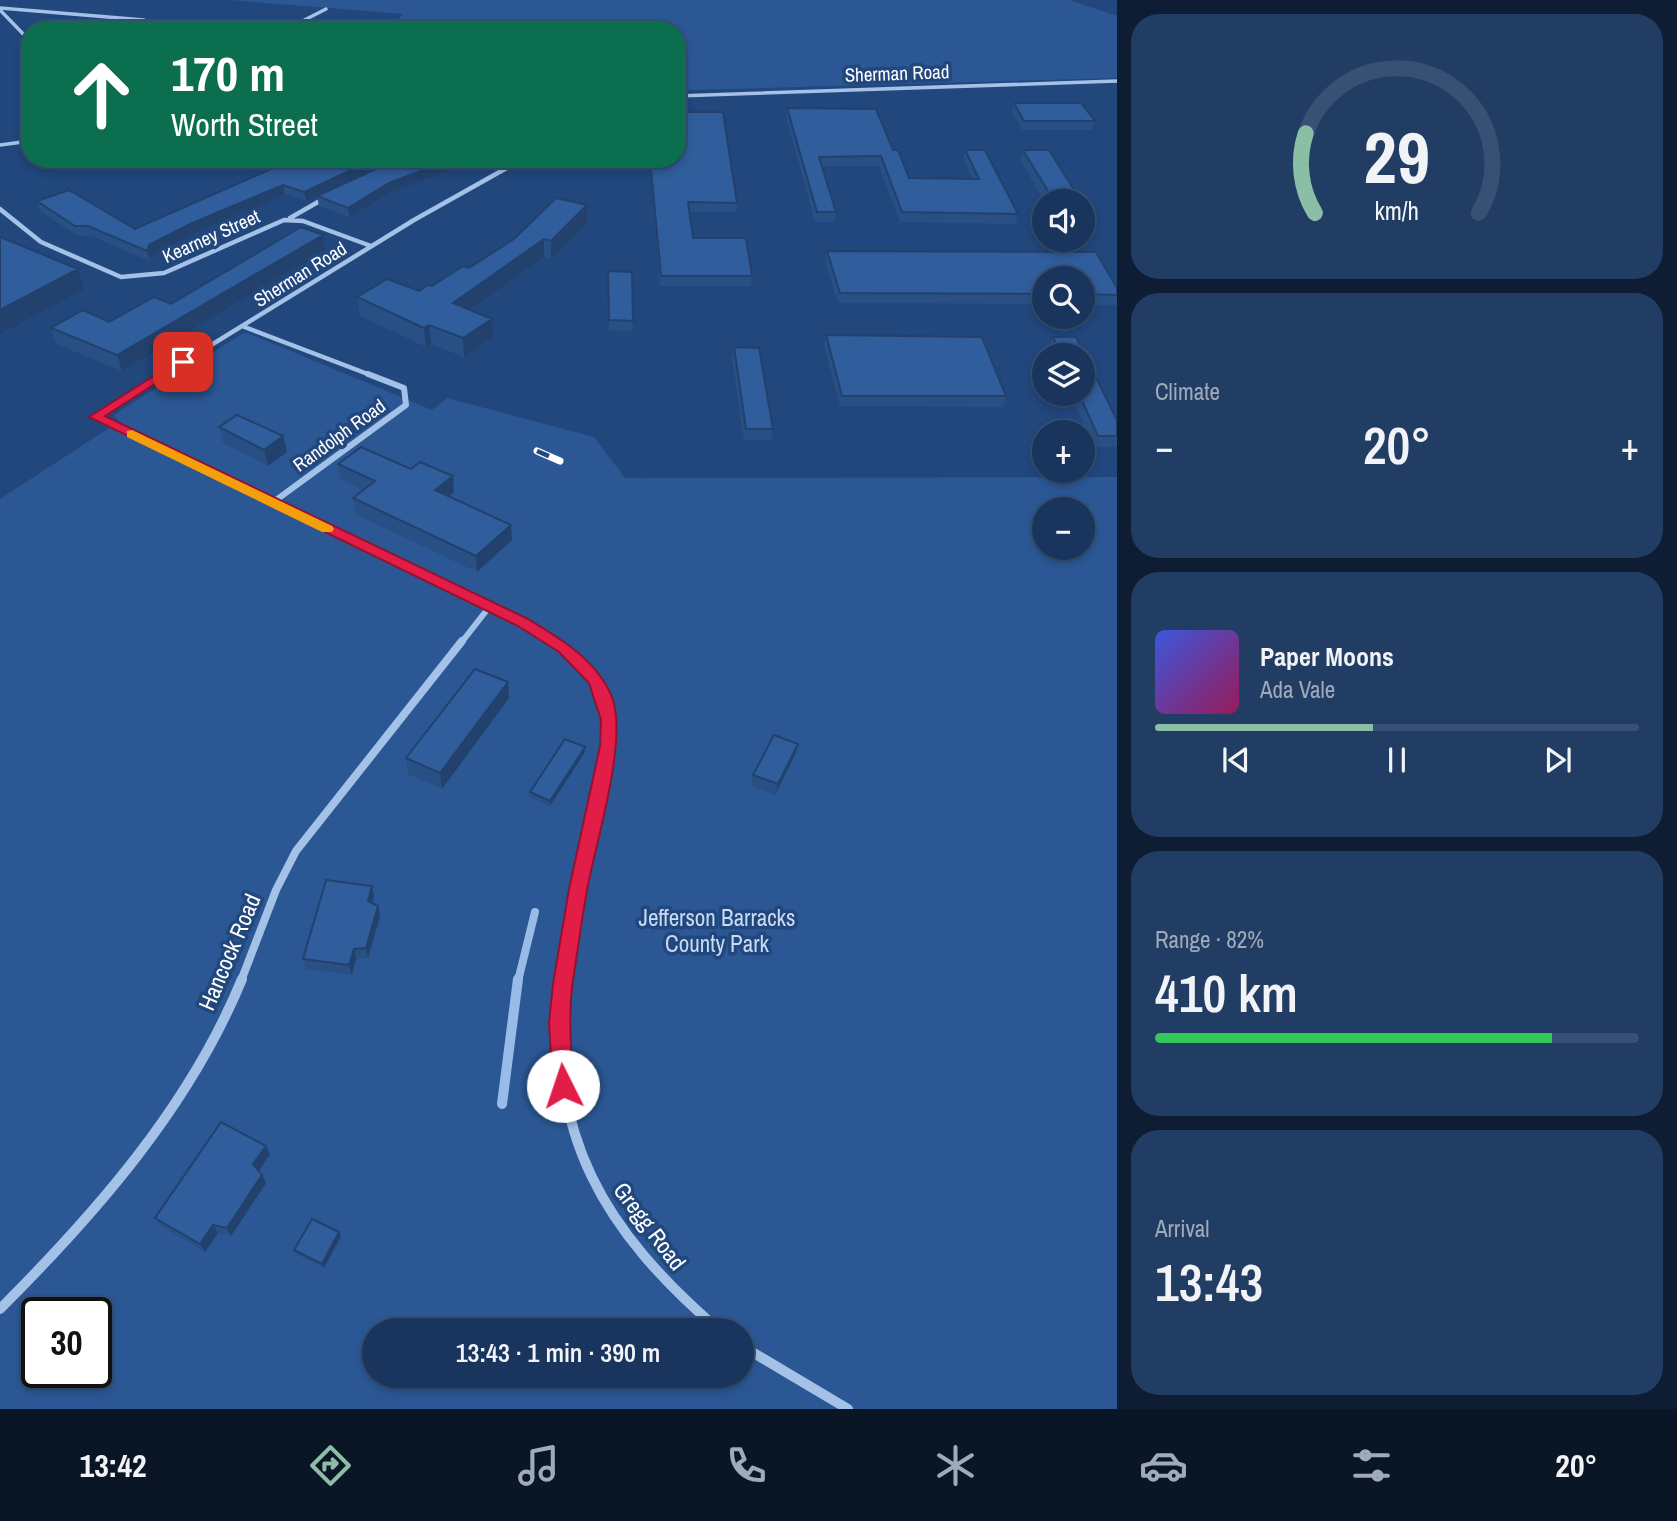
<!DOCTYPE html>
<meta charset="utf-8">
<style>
:root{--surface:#19355e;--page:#223d64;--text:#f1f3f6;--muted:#9fabbc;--line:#375073;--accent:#8abfa5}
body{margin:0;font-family:"Archivo Narrow",sans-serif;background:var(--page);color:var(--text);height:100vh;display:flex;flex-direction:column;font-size:26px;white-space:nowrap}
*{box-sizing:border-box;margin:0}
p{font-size:23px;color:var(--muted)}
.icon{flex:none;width:38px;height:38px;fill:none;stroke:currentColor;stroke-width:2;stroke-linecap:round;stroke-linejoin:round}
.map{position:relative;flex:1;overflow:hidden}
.panel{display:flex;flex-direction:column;gap:14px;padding:14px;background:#0e1d34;width:560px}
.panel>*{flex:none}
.banner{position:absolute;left:21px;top:21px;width:665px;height:147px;border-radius:28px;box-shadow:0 4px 10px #0003,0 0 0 2px var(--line);background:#0b6e4f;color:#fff;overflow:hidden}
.controls{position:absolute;left:1032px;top:189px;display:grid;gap:14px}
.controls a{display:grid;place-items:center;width:63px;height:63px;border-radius:50%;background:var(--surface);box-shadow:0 4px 10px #0003,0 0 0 2px var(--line);font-size:35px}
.speed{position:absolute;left:21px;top:1297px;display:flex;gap:14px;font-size:35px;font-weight:700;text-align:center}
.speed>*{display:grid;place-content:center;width:91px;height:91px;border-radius:50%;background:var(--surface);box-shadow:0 4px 10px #0003,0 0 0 2px var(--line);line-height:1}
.speed .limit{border:4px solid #111;border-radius:10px;background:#fff;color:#111}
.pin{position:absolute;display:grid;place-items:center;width:60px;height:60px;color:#fff;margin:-30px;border-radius:14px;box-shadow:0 4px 10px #0006}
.me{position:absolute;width:77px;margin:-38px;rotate:356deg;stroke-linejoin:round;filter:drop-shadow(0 0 5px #0008)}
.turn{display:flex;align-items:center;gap:24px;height:147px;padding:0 35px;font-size:32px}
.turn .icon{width:91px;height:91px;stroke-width:2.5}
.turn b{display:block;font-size:49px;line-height:60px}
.big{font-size:52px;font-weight:600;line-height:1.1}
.panel .widget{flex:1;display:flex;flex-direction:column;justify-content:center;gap:10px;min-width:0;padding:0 24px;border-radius:28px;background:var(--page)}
.panel .dial{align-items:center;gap:0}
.dial svg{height:182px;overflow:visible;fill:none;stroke:var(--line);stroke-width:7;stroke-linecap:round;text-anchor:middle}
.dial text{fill:var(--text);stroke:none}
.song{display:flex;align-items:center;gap:21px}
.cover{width:84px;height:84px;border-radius:10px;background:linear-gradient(135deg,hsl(230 70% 55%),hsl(330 70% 35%))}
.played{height:7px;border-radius:4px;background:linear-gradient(90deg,var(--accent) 45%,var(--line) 45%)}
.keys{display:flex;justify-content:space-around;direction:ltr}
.heat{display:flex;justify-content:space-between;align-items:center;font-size:38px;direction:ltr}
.charge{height:10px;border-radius:5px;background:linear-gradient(90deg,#34c759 82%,var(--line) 0)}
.trip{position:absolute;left:362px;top:1318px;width:392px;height:70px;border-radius:35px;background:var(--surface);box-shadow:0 4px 10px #0003,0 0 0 2px var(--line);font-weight:600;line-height:70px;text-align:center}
.menu{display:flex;height:112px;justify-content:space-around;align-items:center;background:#0a1526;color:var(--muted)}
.menu .icon{width:49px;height:49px}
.menu .selected{color:var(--accent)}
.menu b{font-size:32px;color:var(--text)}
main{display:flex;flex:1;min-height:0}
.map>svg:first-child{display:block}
</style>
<main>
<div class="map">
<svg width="1117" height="1409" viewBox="0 0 1117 1409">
<rect width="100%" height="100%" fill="#21477d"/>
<path fill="#2b5895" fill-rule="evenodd" d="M229 0H1069L1117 16V78L689 90 678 87 677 30H654L647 24 601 30H390L403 14Z
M245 332 432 410 447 398 594 437 625 478 1117 477V1409H0V499L120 421 114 416 118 412ZM1045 509H1083V548H1045ZM37 1312H96V1372H37ZM374 1330H742V1376H374Z"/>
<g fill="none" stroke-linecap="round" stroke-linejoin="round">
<path stroke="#98bbe8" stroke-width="8" d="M518 981 535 912"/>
<path stroke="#98bbe8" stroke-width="10" d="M502 1104 518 979"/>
<path stroke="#a4c1e7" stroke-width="3.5" d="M0 8 144 20 168 30
M0 10 30 41
M645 24 651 30
M285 30 326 9
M677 96 1117 81
M0 145 30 141
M509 166 522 159"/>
<path stroke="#a4c1e7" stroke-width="4.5" d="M0 209 41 242 121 277 164 273 284 220 303 221 371 246
M290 218 325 198
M242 326 373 376
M161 376 414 220 512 165"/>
<path stroke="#a4c1e7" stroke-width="6" d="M95 417 523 622 555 643
M95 417 164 374
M272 503 406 405 404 388 368 374
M461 643 490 606"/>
<path stroke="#a4c1e7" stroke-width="8" d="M553 641C588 664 607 691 609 734L562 981
M241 981 276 890 296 851 462 641"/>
<path stroke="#a4c1e7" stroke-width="10" d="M562 979C547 1136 603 1230 719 1330
M0 1309C96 1213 190 1106 242 979
M742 1346 848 1409"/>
<g stroke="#fff" stroke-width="7">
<path id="rail" d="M537 451 560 461"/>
</g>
<use href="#rail" stroke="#21477d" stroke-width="4.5" stroke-dasharray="13" stroke-linecap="butt"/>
</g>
<path fill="#295085" d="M1014 103 1095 121 1092 130H1022L1012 112Z
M787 108 893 150 909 178H972L963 159 965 150 1018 214 1016 224 900 222 879 166H822L836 212 834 222H815L786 117Z
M1023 150 1081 201 1045 202 1020 160Z
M264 159H397L306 201 285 194 193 234 152 255 150 261 91 236H78L40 211 37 201 135 229 276 167 264 163Z
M649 159H677L737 203 736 212H690L693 238 752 276 751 286H660Z
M455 168 390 193 349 217 319 206 317 196Z
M1083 204 1090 215 1086 225 1083 224Z
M587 205V223L551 259 544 257 470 310 493 337 464 357 431 344 426 347 360 316 357 297 419 291 432 286 469 268Z
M323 235 325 250 122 371 56 344 51 328 109 322 171 304Z
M827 251 1096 252 1117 288V305H1083V278H1045V304L838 303 825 261Z
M608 271 633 321V331H609Z
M826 335 1006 396 1003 407 840 406 824 346Z
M1053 337H1076L1117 420V447H1094L1070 394H1083V355H1053L1049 348Z
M734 347 773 429 771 440H744L732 358Z
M219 427 283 436 287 452 268 466 223 443Z
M338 464 454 492 448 496 512 540 477 572 355 514 353 498 363 490 340 479Z
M509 698 442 789 408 774 406 758Z
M798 744 795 755 775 795 751 786 753 775Z
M585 752 550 806 530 797V792Z
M372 886 374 896 372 903 378 906 380 916 368 958 356 959 352 975 306 969 303 959Z
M270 1154 259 1171 266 1183 231 1236 218 1233 205 1252 161 1226 155 1218Z
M341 1236 324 1268 296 1254 294 1250Z"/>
<path fill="#22416c" d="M375 159H397L306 201 304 192Z
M453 159H472L455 168 390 193 349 217 348 208 389 183Z
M283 185 285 194 193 234 152 255 150 261 147 251 149 245 190 224Z
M587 205V223L551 259V241Z
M323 235 325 250 122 371 117 355Z
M544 239V257L454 321 453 303Z
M78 269 84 289 0 334V310Z
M492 319 493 337 464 357 463 338Z
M429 325 431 344 426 347 424 328Z
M283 436 287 452 268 466 264 450Z
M453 476 454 492 437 506 435 490Z
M511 525 512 540 477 572 476 556Z
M508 682 509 698 442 789 440 773Z
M798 744 795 755 775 795 778 784Z
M585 747V752L550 806V801Z
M372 886 374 896 370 911 368 901Z
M378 906 380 916 368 958 366 948Z
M354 949 356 959 352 975 349 965Z
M266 1146 270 1154 258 1172 253 1164Z
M262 1175 266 1183 231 1236 227 1228Z
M213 1225 218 1233 205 1252 200 1244Z
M339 1232 341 1236 324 1268 322 1264Z"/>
<path fill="#305d9b" stroke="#22416c" stroke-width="2" d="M1014 103H1081L1095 121H1024Z
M787 108 876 109 893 150H898L909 178 979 179 965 150H985L1018 214 902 212 881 156 819 157 836 212H817Z
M677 112H723L737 203 688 202 693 238H746L752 276H661L650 159H677Z
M1023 150H1049L1081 201H1054Z
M278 159H375L304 192 283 185 190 224 149 245 147 251 88 226H75L37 201 69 190 135 229 287 162Z
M398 159H453L389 183 348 208 317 196Z
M556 198 587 205 551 241 544 239 453 303 492 319 463 338 429 325 424 328 357 297 387 279 419 291 428 285 432 286 463 266 469 268 514 239Z
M1083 204 1090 215 1083 214Z
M301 227 323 235 117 355 51 328 83 310 109 322 154 297 171 304Z
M0 237 78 269 0 310Z
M827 251 1096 252 1117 288V295L1083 294V278H1045V294L840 293Z
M608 271 632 272 633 321 609 320Z
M826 335 982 337 1006 396H842Z
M1053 337H1076L1117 420V436H1098L1079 394H1083V355H1061Z
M734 347 759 348 773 429H746Z
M237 415 283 436 264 450 219 427Z
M361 447 411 469 420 462 453 476 435 490 511 525 476 556 353 498 375 481 338 464Z
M475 669 508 682 440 773 406 758Z
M774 735 798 744 778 784 753 775Z
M565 739 585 747 550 801 530 792Z
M326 880 372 886 368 901 378 906 366 948 354 949 349 965 303 959Z
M221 1122 266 1146 253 1164 262 1175 227 1228 213 1225 200 1244 155 1218Z
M312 1219 339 1232 322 1264 294 1250Z"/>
<path fill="#e11d48" stroke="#92132f" stroke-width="2" d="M179 360 189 362 105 416 528 619C561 639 597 660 612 697 628 739 597 839 588 885 582 917 578 949 573 980 568 1016 571 1050 574 1086L571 1093 563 1096 556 1093 553 1086 549 1023 553 984 569 889 600 746 601 720 589 683 559 652 518 626 89 417Z"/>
<path fill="#f59e0b" d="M132 430 332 526 334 529 332 532H322L127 437V431Z"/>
<g text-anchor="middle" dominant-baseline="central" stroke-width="7" stroke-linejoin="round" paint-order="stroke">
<g font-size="19" fill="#fff" stroke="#21477d">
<text transform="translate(897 73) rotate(-2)">Sherman Road</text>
<text transform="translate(211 236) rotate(-24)">Kearney Street</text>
<text transform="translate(300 274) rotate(-32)">Sherman Road</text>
<text transform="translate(339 435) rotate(-36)">Randolph Road</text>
</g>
<g font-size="23" fill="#c8dbf5" stroke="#21477d">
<text x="717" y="917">Jefferson Barracks<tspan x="717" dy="26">County Park</tspan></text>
</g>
<g font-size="23" fill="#fff" stroke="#21477d">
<text transform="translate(229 952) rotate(-67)">Hancock Road</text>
<text transform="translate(650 1226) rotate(53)">Gregg Road</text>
</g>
</g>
</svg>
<div class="controls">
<a><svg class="icon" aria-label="sound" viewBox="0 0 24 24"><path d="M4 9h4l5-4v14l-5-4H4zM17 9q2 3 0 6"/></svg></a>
<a><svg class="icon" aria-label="search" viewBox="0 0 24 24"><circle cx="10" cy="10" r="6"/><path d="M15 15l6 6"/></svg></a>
<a><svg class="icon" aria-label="layers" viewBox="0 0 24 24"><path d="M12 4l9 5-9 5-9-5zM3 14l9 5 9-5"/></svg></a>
<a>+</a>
<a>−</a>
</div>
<div class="speed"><div class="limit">30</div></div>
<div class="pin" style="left:183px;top:362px;background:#d93025"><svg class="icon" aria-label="arrive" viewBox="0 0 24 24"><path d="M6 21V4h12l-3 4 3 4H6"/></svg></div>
<svg class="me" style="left:563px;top:1086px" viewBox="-20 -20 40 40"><circle r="19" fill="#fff"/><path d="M0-13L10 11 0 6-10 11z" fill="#e11d48"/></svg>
<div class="trip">13:43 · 1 min · 390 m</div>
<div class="banner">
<div class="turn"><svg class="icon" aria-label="ahead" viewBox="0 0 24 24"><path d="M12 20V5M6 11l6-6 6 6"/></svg><div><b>170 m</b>Worth Street</div></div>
</div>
</div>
<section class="panel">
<div class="widget dial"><svg viewBox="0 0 100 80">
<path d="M14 69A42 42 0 1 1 86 69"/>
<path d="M14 69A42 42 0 0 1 10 34" stroke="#8abfa5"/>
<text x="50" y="56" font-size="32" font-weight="700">29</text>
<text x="50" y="72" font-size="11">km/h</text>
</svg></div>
<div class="widget"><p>Climate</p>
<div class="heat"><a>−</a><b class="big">20°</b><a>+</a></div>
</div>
<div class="widget">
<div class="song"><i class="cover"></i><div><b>Paper Moons</b><p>Ada Vale</p></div></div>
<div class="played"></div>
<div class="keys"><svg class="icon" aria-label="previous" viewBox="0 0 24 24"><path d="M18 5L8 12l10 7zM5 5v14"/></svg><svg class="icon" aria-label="pause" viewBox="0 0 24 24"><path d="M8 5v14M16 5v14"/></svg><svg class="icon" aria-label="next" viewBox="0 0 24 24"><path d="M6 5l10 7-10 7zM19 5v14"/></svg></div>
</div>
<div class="widget"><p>Range · 82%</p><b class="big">410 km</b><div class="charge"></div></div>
<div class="widget"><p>Arrival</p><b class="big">13:43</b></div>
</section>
</main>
<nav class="menu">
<b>13:42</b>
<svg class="icon selected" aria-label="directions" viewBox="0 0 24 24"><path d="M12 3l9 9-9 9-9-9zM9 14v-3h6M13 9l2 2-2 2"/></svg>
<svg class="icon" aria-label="music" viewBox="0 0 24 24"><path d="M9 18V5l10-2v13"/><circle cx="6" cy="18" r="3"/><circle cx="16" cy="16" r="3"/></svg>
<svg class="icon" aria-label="phone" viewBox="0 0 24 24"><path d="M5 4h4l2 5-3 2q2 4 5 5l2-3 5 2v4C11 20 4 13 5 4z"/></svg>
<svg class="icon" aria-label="climate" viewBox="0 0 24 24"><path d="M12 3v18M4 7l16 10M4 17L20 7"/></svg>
<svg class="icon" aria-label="car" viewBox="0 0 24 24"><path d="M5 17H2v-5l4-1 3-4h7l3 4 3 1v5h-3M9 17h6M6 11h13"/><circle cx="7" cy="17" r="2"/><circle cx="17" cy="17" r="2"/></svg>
<svg class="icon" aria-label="filters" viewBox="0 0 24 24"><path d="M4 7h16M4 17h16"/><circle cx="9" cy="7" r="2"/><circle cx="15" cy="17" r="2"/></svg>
<b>20°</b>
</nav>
